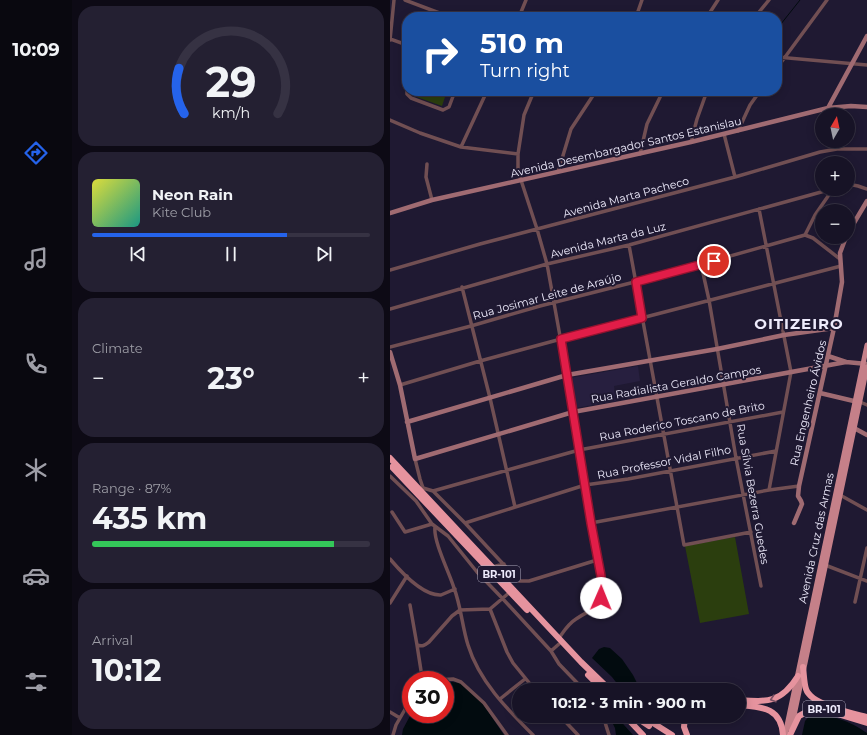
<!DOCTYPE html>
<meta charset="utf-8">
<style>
:root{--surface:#171326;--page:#242032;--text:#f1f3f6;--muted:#9e9ea7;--line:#363243;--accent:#2563eb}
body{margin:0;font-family:Montserrat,sans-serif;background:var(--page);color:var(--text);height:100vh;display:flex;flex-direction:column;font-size:15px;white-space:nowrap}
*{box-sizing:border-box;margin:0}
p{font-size:13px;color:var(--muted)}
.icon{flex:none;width:22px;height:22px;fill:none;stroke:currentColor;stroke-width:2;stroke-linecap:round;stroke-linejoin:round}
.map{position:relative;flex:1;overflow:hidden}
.details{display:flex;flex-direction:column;gap:6px;padding:6px;background:#0d0a15;width:318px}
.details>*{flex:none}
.guide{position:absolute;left:12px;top:12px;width:380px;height:84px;border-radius:16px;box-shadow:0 2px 10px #0003,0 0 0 1px var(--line);background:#1a4fa0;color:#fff;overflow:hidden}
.needle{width:26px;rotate:9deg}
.fabs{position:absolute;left:425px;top:108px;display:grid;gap:8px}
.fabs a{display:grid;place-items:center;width:40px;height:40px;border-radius:50%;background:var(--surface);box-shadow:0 2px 10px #0003,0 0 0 1px var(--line);font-size:20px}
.speed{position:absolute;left:12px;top:671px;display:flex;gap:8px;font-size:20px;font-weight:700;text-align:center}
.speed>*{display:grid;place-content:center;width:52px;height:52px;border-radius:50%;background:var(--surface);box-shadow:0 2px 10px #0003,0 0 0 1px var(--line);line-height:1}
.speed .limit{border:6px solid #d22;background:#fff;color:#111}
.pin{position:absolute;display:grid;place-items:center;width:34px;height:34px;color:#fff;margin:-17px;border:2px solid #fff;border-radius:50%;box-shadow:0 1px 4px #0007}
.me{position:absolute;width:44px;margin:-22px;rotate:1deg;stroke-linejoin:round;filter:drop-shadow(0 0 3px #0008)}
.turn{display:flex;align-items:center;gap:14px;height:84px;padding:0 12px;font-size:18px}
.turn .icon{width:52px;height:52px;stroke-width:2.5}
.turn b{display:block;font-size:28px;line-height:34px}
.big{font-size:30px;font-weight:700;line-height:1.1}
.details .tile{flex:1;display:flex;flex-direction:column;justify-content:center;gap:6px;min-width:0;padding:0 14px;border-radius:16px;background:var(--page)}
.details .dial{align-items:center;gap:0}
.dial svg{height:104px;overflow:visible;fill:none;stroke:var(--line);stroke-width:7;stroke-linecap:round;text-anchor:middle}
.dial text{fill:var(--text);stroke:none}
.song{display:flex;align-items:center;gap:12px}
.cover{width:48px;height:48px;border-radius:6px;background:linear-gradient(135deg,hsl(60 70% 55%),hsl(170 70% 35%))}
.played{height:4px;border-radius:2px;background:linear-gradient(90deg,var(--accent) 70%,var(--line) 70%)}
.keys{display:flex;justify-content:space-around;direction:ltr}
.heat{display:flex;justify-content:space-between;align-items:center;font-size:22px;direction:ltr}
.charge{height:6px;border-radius:3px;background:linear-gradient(90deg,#34c759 87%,var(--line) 0)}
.trip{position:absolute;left:122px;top:683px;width:234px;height:40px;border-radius:20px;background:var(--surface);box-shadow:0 2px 10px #0003,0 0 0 1px var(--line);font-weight:700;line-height:40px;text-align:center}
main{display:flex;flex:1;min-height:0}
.menu{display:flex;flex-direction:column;width:72px;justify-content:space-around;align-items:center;background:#09080f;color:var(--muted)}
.menu .icon{width:28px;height:28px}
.menu .selected{color:var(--accent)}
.menu b{font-size:18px;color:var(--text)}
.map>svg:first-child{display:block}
</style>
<main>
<nav class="menu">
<b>10:09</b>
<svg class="icon selected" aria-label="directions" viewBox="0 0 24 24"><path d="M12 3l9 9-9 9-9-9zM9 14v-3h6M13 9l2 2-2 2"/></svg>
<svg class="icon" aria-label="music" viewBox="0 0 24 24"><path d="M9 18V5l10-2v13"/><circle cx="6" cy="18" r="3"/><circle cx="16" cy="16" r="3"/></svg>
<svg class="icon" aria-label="phone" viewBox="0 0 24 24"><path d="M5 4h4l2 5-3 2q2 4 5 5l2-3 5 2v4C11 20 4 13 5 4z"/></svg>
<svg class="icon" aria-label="climate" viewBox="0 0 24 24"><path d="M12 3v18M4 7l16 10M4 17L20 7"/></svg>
<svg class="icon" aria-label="car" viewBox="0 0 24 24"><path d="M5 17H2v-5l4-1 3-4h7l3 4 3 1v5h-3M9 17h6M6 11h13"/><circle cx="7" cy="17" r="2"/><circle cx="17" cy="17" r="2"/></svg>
<svg class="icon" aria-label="filters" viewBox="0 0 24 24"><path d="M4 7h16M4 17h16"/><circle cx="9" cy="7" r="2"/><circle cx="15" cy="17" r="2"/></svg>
</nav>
<section class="details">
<div class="tile dial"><svg viewBox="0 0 100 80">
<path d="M14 69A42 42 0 1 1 86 69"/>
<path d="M14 69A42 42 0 0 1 10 34" stroke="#2563eb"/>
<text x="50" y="56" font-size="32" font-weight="700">29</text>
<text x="50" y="72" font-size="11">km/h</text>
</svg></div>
<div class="tile">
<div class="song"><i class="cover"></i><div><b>Neon Rain</b><p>Kite Club</p></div></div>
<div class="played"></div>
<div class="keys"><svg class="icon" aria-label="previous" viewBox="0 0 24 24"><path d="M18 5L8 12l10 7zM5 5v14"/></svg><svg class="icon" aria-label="pause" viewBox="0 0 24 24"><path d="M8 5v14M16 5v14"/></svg><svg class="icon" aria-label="next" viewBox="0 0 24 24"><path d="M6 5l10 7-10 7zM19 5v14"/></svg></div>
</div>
<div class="tile"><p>Climate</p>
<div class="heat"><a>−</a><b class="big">23°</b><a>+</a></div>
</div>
<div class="tile"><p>Range · 87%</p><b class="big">435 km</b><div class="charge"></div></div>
<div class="tile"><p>Arrival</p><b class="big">10:12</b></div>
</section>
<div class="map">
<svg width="477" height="735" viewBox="0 0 477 735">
<rect width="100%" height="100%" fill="#1f1932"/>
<path fill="#271f3f" d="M248 366 250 381 224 386 226 401 185 408 180 378Z"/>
<path fill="#2b3e0e" d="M25 91H57L52 106 24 96Z
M345 537 359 614 310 623 295 546Z"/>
<path fill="#020b0f" d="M214 647 220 648 232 659 243 675 247 683 248 690H232L222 677 202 658 209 649Z
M62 682 71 683 91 701 114 735H12L13 729 21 714H55V683Z
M421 714C444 716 458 720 477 733V735H412L415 721Z
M219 716H226L243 735H226L225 728Z"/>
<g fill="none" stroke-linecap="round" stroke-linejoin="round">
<path stroke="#020b0f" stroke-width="1" d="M387 29 410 0"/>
<path stroke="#714f53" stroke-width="3.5" d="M15 0 60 17
M129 17 136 0
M246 17 252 0
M317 17 328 0
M365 17 379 0
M0 39 17 45
M0 40 4 0
M387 57 477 65
M387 68 437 0
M17 88V94L21 98 53 110 59 107 65 91
M144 91 134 115 128 154V171L147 229 157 264 177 375 212 584C211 611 205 606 186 619 178 624 174 631 169 638
M0 120 30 133 71 147 128 154
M348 131 360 105 370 91
M334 134 345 177
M301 142 307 119 317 91
M71 147 97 91
M250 154 257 124 273 91
M37 164 36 177 42 200
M168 172 181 129 206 91
M458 184 468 186 477 189
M369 209 401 372 379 490
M415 235 425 215 443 189
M239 245 294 545 361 532
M311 264 319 300 346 458 371 586
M0 270 90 244 345 177 430 152 447 149H477
M72 287 100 398 125 507
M0 309 157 264 239 245 442 189
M0 347 81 326 150 306 276 274 415 235 423 238 450 259
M10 385 90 361 171 339 451 266
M470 402 477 405
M25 459 30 479 33 488
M0 476 26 501 42 524 58 536 87 572 113 599 161 651 169 664 194 690
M33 488 43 491 189 450 393 412
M43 491 75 523 129 581H139L207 560
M450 495 477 510
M2 512 15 532 42 524
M75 523 195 485 238 479 386 451
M201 523 379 490 409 486
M45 527C43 541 60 574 64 588 71 606 72 626 78 645 89 681 117 709 143 735
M0 559C11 572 33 596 51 595L65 589
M435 565 477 581
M102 567 114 564
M113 578 115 566
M465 602 477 548
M0 603 17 576
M20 605 27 645C33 647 35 645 39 642L62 616 70 610
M100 609 117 652 123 663 145 690
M70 610 100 609 120 592
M27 645 32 677
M161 651 169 644
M46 680 63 679 71 682 94 703 117 735
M110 699 135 679
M0 712 10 718
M170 716 188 735
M213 716 219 735
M3 735 6 725 21 699"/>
<path stroke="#a06b72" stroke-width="4.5" d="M438 108 477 36
M0 213 42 200 301 142 438 108 461 106 477 107
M458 233 477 201
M0 352 10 385 25 459 183 412 456 362 477 364
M438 356 456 362
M430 393 468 402
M17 422 177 375 327 349 394 335 444 328
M464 428 477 435
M404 523 412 504 411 501 408 496 409 486 444 328 452 282 450 253 456 237"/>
<path stroke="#c58089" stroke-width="5" d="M401 730 477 367
M395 735 477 345"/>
<path stroke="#e6939e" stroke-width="6" d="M0 458 191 662 220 690
M2 467 137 610
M413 667C414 674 414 683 416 689 421 705 462 713 477 717
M198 675 213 690
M349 700C378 702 391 703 408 676
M349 705C371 707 391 707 393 735
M235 716 253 735
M244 716 259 726
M252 716 282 735
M260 716 269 717 277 716
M295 716 294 727 297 735
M400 735 409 716 422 709H431L477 723"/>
</g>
<defs><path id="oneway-chevron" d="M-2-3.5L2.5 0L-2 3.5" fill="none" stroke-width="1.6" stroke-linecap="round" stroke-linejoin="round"/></defs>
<use stroke="#795063" href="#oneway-chevron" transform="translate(383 699) rotate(163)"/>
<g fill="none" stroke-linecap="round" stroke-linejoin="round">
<g stroke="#92132f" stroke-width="10">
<path id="route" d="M211 598V576L201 523 171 339 252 318 246 282 324 261"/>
</g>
<use href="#route" stroke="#e11d48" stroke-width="7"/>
</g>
<g text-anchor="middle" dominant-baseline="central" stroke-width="4" stroke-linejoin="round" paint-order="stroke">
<g fill="#1f1932" stroke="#b0acbf" stroke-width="1">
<rect x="88" y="566" width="42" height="16" rx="3"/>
<rect x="413" y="701" width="42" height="16" rx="3"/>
</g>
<g font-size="10" font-weight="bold" fill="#eeebfc">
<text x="109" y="574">BR-101</text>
<text x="434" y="709">BR-101</text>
</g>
<g font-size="11" fill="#eeebfc" stroke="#1f1932">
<text transform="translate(236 147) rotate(-13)">Avenida Desembargador Santos Estanislau</text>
<text transform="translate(236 197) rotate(-15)">Avenida Marta Pacheco</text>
<text transform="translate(218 240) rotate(-14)">Avenida Marta da Luz</text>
<text transform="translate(157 296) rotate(-15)">Rua Josimar Leite de Araújo</text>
<text transform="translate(286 384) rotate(-10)">Rua Radialista Geraldo Campos</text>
<text transform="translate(418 403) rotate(-77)">Rua Engenheiro Ávidos</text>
<text transform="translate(292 421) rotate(-11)">Rua Roderico Toscano de Brito</text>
<text transform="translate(274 462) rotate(-11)">Rua Professor Vidal Filho</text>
<text transform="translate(363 494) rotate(80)">Rua Sílvia Bezerra Guedes</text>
<text transform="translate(426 538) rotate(-78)">Avenida Cruz das Armas</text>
</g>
<g font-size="15" font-weight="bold" letter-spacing="1" fill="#eeebfc" stroke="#1f1932">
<text x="409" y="323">OITIZEIRO</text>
</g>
</g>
</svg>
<div class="fabs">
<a><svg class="needle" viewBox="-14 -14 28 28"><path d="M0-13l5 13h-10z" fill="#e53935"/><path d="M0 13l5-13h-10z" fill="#9e9ea7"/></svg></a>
<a>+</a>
<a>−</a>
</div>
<div class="speed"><div class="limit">30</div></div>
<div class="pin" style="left:324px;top:261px;background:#d93025"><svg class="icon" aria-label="arrive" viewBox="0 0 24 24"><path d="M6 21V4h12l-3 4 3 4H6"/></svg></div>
<svg class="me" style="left:211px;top:598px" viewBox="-20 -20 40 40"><circle r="19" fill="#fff"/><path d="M0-13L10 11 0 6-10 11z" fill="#e11d48"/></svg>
<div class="trip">10:12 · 3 min · 900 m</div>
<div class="guide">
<div class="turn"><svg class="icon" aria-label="right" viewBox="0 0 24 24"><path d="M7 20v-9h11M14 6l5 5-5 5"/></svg><div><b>510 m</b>Turn right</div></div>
</div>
</div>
</main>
